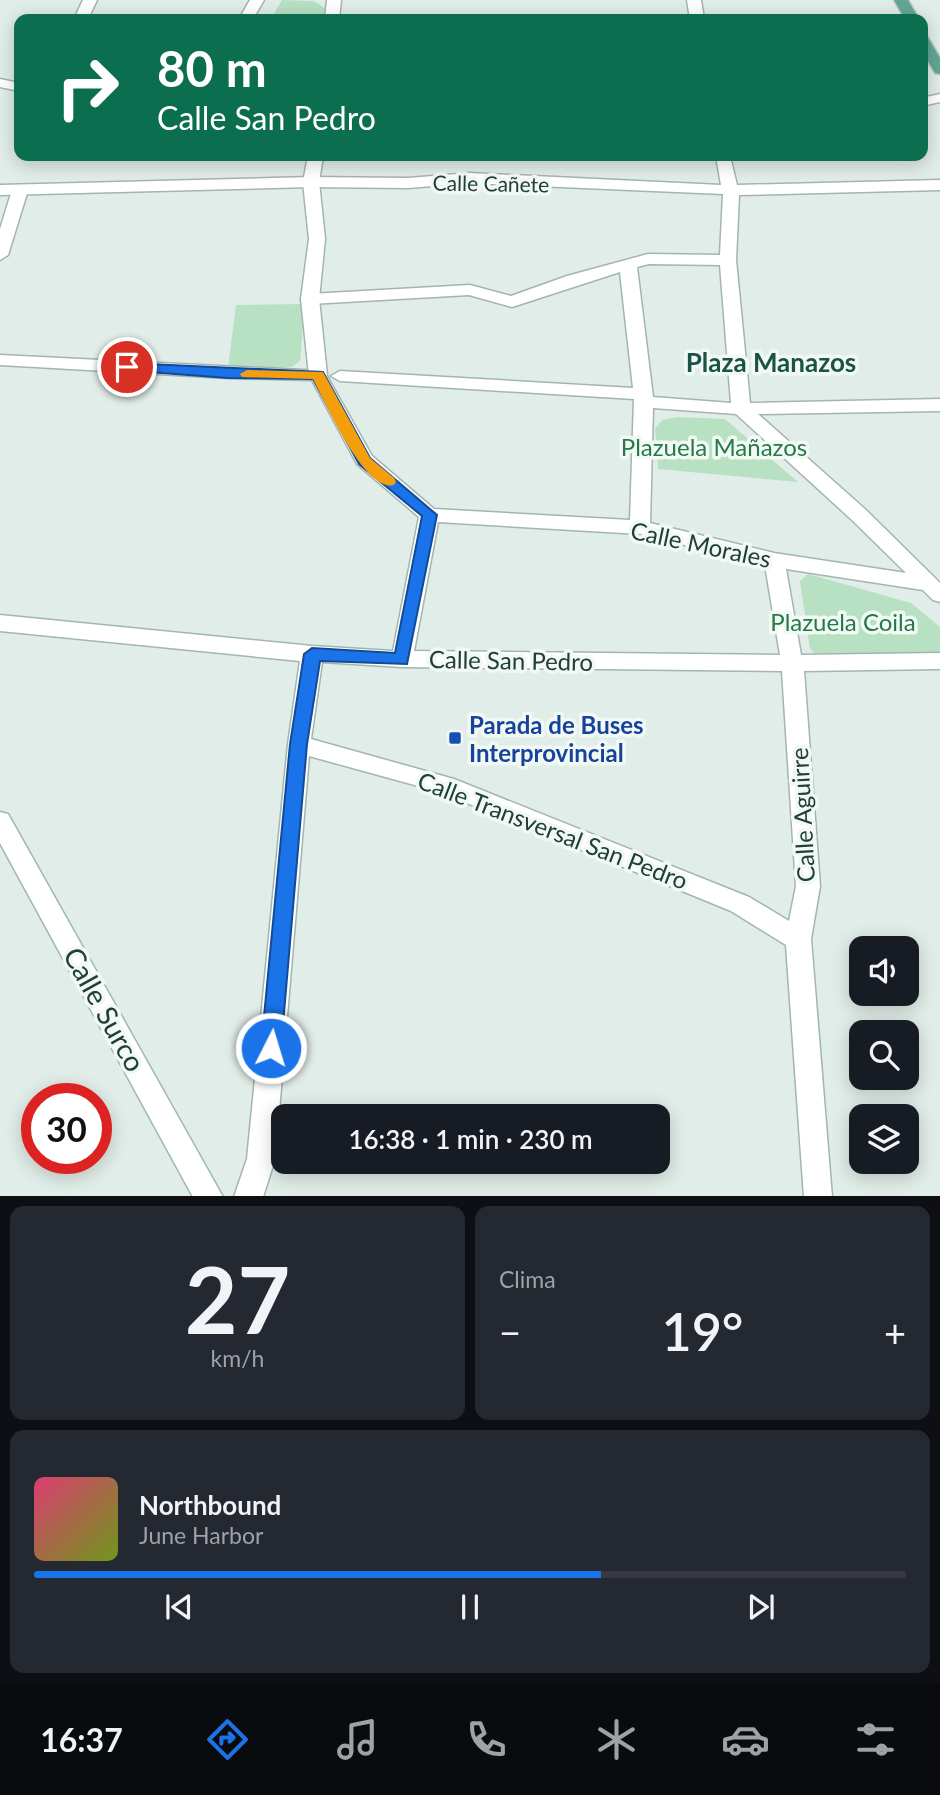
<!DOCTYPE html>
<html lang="es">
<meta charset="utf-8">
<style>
:root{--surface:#171b24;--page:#242831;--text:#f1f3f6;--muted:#9ea1a6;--line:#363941;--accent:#1a73e8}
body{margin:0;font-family:Lato,sans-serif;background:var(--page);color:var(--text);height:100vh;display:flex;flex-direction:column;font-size:26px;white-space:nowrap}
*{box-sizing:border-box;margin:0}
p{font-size:23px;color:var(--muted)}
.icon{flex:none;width:38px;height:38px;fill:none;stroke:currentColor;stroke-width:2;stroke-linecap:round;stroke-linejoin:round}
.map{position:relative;height:1196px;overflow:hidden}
.panel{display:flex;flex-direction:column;gap:10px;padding:10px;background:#0d0f14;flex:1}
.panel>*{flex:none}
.top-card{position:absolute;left:14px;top:14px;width:914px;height:147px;border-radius:14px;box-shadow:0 4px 18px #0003;background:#0b6e4f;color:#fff;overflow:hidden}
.buttons{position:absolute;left:849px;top:936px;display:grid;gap:14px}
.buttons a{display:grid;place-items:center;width:70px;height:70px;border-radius:14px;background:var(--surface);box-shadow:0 4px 18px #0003;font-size:35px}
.speed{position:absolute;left:21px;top:1083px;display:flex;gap:14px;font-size:35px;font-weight:700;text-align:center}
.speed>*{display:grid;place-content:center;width:91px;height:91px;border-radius:50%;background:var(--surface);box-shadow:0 4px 18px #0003;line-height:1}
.speed .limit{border:10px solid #d22;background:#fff;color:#111}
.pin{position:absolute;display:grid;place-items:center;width:60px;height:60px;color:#fff;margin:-30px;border:4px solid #fff;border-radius:50%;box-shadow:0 2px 7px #0007}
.me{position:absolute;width:77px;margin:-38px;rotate:5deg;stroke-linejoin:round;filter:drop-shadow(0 0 5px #0008)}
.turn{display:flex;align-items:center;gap:24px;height:147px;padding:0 28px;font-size:32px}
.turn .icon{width:91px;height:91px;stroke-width:2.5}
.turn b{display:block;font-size:49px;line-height:60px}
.big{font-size:52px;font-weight:600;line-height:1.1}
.panel .tile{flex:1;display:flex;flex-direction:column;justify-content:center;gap:10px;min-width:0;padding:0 24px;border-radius:14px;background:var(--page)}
.panel .dial{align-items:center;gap:0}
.dial b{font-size:91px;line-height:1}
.song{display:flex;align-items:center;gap:21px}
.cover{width:84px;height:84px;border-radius:10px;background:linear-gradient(135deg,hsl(340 70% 55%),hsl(80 70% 35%))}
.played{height:7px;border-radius:4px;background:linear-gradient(90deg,var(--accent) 65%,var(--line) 65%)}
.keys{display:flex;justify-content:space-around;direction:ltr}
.heat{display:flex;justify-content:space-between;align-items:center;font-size:38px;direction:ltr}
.panel .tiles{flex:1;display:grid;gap:10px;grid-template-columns:1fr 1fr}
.tile:last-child{grid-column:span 2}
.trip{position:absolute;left:271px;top:1104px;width:399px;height:70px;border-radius:14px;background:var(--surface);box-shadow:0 4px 18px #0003;font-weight:600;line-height:70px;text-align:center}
.menu{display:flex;height:112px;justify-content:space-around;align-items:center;background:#090b0e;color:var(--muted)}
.menu .icon{width:49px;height:49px}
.menu .current{color:var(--accent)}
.menu b{font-size:32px;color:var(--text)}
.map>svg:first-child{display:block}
</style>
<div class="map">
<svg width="940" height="1197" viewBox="0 0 940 1197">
<rect width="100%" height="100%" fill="#e1ede8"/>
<path fill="#b8e0c3" d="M282 0 314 1 334 15V19H271Z
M305 304 300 361 292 367 228 368 236 305Z
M676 417 725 419 798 482 658 469 655 428 663 420Z
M808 574 911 603 940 627V662L821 659 810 649 800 581Z"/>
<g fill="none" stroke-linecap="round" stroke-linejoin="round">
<g stroke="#a3b5af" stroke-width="3">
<path id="lane" d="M83 0H97L88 19H74Z
M250 0H264L253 19H239Z
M0 79 19 83V91L0 87Z
M308 156H323L319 182 325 239 319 299 327 375 318 380 309 375 301 299 309 239 303 182Z
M20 185 28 190 8 255 0 260V229L12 190Z"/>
</g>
<g stroke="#a3b5af" stroke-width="3">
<path id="street" d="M327 0H341L339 19H325Z
M687 0H701L704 19H690Z
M940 94V102L922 106V98Z
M716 156H730L737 185 940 180V190L739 195 736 260 750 403 940 399V411L758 414 866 510 940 583V602L933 600 923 590 786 569 801 655 940 653V669L804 671 820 886 811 939 832 1197H804L786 945 731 911 440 792 309 756 275 1159 263 1197H234L247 1159 288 744 300 661 0 631V615L312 646 393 651 419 517 357 464 312 380 228 378 0 365V355L324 371 372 456 434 509 630 520 634 399 340 381 331 376 340 371 633 388 620 272 512 307 469 295 310 304 301 299 310 294 470 285 511 296 567 276 648 254 720 255 723 194 470 183 408 188 311 187 0 195V185L311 177 408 178 470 173 721 185ZM649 264 720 265 731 403 653 397 637 267ZM653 408 736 414 852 520 906 573 774 553 650 523ZM438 522 640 534 765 565 780 655 414 651ZM322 662 402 667 782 671 796 886 789 921 749 897 454 779 311 739Z"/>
</g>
<g stroke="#9eb9b0" stroke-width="3">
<path id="secondary" d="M0 812 8 814 223 1197H193L0 843Z"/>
</g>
<g stroke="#c1c9c7" stroke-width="3">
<path id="primary" d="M894 0H908L919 19H905Z
M922 35 927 36 940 58V74L935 73 922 51Z"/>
</g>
<use href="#lane" fill="#fff" fill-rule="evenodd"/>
<use href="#street" fill="#fff" fill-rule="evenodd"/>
<use href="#secondary" fill="#fff" fill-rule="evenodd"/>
<use href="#primary" fill="#62a696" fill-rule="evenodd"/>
</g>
<path fill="#1a73e8" stroke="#114b97" stroke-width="2" d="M127 363 323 372 370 458 437 515 407 664 320 661 307 744 281 1048 278 1055 271 1057 264 1055 261 1048 290 744 304 654 312 648 395 653 422 516 359 464 313 379 228 378 122 370 120 367Z"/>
<path fill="#f59e0b" d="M247 370 323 372 370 458 394 478 396 481 394 485C364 492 325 401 313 379L242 377 240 374Z"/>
<rect fill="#1a4fb4" stroke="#f2f9f5" stroke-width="2.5" x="448" y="731" width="14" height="14" rx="3.5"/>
<g text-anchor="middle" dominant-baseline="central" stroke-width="7" stroke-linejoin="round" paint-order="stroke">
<g font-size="21" fill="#203f37" stroke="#f2f9f5">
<text transform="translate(491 183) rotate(1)">Calle Cañete</text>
</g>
<g font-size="24" fill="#267948" stroke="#f2f9f5">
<text x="714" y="446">Plazuela Mañazos</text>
<text x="843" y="621">Plazuela Coila</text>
</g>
<g font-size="24" fill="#203f37" stroke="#f2f9f5">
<text transform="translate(701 544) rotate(12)">Calle Morales</text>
<text transform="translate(511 660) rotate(1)">Calle San Pedro</text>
<text transform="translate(802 815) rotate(-93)">Calle Aguirre</text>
<text transform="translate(553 830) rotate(21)">Calle Transversal San Pedro</text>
</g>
<g font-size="24" font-weight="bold" fill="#164399" stroke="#f2f9f5" text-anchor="start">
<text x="469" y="724">Parada de Buses<tspan x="469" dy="28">Interprovincial</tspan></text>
</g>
<g font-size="26" font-weight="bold" fill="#1a5346" stroke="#f2f9f5">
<text x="771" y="362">Plaza Manazos</text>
</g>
<g font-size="28" fill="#203f37" stroke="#f2f9f5">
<text transform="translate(105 1009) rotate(61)">Calle Surco</text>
</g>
</g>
</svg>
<div class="buttons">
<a><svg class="icon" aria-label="sound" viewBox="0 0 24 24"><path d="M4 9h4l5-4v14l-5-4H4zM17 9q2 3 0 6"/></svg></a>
<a><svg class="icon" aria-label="search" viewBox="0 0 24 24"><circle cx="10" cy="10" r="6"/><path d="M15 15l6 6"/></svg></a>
<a><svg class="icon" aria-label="layers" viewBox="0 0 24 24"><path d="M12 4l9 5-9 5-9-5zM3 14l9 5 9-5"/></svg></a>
</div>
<div class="speed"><div class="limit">30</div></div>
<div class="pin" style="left:127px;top:367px;background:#d93025"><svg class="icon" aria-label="arrive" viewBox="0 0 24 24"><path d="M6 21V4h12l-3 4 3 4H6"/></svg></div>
<svg class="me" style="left:271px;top:1048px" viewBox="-20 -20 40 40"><circle r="17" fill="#1a73e8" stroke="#fff" stroke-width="3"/><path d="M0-11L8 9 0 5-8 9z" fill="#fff"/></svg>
<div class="trip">16:38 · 1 min · 230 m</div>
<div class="top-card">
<div class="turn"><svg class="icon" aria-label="right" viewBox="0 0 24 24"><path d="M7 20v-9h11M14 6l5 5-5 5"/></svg><div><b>80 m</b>Calle San Pedro</div></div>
</div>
</div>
<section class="panel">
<div class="tiles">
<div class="tile dial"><b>27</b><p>km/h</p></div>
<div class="tile"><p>Clima</p>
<div class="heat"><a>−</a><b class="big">19°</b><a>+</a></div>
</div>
<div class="tile">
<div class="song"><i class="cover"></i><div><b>Northbound</b><p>June Harbor</p></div></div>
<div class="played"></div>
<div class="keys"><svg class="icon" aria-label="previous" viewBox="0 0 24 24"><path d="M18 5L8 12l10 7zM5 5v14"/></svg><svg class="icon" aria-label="pause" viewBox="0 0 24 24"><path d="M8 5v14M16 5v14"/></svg><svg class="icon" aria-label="next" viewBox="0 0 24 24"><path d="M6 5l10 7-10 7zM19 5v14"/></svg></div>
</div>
</div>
</section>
<nav class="menu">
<b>16:37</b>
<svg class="icon current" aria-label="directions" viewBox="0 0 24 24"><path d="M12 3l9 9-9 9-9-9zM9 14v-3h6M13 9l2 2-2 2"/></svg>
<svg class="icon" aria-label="music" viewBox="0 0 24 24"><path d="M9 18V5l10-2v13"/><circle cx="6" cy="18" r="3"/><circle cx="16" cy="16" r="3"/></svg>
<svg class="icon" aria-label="phone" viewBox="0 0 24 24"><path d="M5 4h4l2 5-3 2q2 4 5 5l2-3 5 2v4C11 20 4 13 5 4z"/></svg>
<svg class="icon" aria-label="climate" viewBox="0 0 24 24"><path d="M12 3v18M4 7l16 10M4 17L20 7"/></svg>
<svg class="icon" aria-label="car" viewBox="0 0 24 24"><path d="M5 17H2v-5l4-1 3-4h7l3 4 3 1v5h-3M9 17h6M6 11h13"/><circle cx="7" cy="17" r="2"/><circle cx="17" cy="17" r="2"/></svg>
<svg class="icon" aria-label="filters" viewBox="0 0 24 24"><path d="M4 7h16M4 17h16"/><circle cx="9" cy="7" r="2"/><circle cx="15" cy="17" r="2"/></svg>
</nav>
